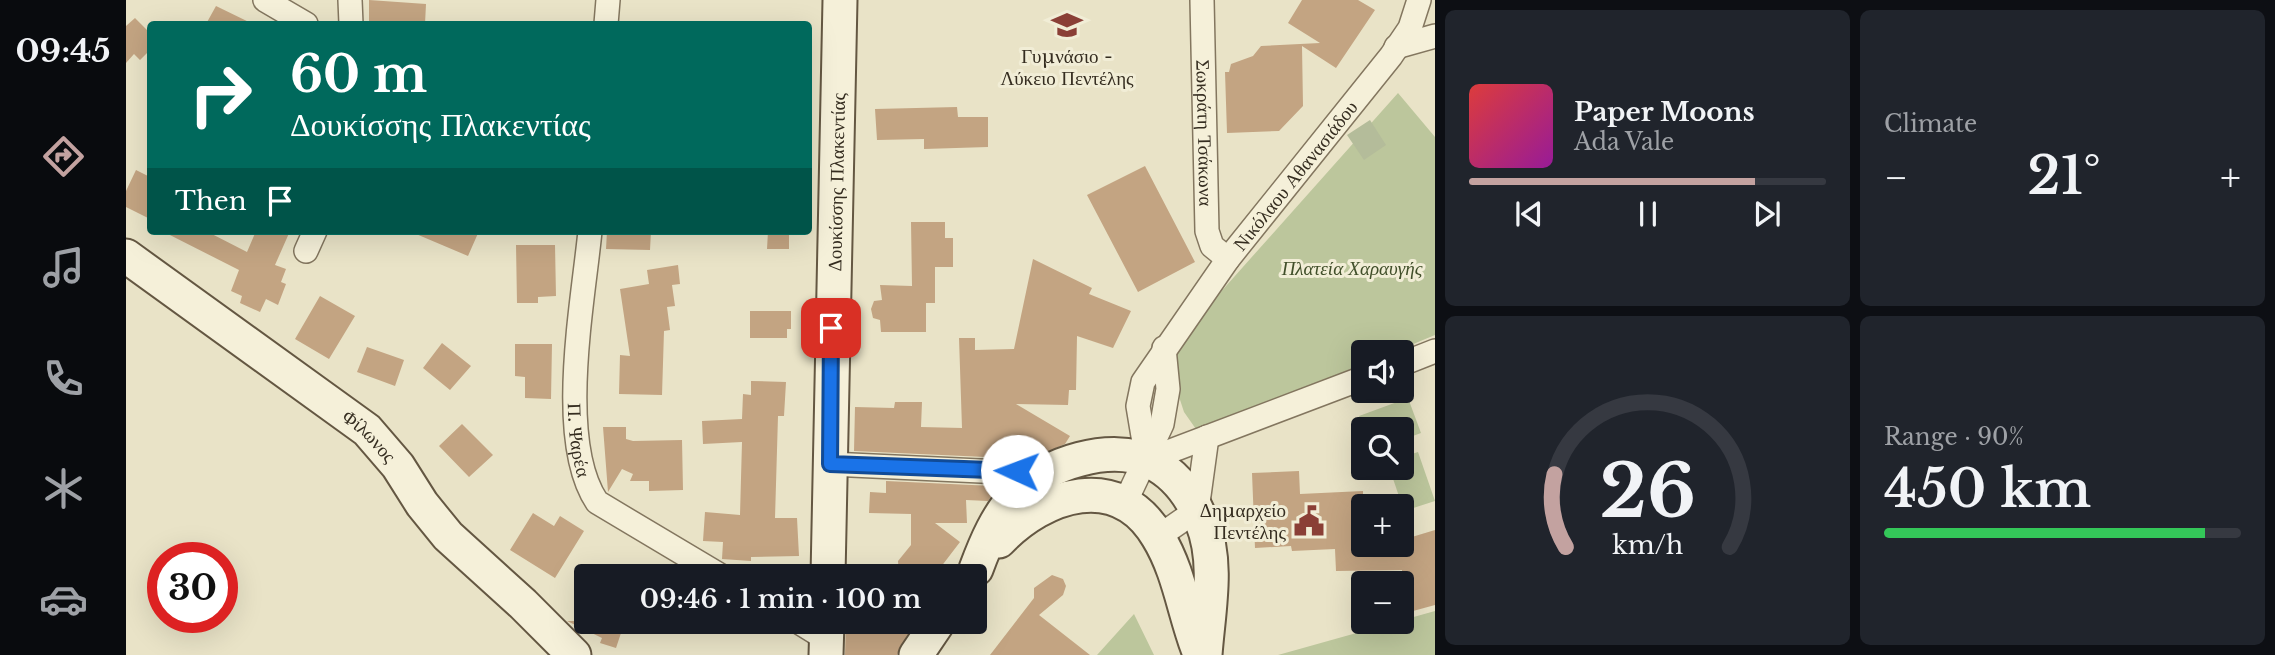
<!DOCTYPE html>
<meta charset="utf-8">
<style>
:root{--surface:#171b24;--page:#20242c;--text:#f1f3f6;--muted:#9ea1a6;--line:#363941;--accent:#c3a2a0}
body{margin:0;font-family:"Libre Baskerville",serif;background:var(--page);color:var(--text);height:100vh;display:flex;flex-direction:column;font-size:26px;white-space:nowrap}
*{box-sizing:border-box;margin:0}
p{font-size:23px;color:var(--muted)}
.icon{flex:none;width:38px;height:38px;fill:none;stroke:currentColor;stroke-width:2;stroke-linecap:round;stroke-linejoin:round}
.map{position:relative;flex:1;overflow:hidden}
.details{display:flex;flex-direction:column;gap:10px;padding:10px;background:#0d0f14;width:840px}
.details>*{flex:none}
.top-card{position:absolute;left:21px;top:21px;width:665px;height:214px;border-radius:7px;box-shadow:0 7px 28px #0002;background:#00695c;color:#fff;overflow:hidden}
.buttons{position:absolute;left:1225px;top:340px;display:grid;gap:14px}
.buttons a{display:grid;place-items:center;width:63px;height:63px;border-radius:7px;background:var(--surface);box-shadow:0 7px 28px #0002;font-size:35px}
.speed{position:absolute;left:21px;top:542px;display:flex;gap:14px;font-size:35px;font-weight:700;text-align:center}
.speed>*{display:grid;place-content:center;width:91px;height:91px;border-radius:50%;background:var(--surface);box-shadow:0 7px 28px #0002;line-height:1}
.speed .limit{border:10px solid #d22;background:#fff;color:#111}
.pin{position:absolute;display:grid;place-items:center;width:60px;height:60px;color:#fff;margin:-30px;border-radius:14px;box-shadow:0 4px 10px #0006}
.me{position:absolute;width:77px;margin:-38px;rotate:272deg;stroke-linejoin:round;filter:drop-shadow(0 0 5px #0008)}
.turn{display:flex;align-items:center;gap:24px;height:147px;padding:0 28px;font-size:32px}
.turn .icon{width:91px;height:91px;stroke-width:2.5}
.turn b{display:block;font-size:49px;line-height:60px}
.then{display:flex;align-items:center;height:66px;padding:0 28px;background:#0003;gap:14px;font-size:26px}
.big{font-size:52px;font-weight:600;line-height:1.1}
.details .tile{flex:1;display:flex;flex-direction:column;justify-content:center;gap:10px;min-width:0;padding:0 24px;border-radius:10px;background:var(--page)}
.details .dial{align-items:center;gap:0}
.dial svg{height:182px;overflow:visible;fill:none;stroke:var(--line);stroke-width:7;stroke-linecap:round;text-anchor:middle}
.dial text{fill:var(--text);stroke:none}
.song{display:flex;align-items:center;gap:21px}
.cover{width:84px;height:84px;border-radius:10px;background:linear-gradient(135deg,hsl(0 70% 55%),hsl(300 70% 35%))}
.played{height:7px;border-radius:4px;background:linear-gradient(90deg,var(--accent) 80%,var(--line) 80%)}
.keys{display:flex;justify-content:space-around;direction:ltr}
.heat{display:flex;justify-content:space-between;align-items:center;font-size:38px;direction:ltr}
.charge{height:10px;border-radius:5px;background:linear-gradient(90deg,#34c759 90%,var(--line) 0)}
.details .tiles{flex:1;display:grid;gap:10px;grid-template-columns:repeat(2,1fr)}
.trip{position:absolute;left:448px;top:564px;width:413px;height:70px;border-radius:7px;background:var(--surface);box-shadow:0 7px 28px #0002;font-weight:600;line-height:70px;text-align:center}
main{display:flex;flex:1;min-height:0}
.dock{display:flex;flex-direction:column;width:126px;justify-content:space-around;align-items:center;background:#090b0e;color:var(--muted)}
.dock .icon{width:49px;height:49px}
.dock .current{color:var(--accent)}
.dock b{font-size:32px;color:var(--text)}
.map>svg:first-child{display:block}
</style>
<main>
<nav class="dock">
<b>09:45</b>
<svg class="icon current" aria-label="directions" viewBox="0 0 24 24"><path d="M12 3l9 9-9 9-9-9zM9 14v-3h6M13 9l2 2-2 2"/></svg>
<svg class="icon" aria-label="music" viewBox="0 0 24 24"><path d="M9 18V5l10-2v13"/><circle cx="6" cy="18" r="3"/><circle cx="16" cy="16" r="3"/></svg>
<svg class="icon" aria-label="phone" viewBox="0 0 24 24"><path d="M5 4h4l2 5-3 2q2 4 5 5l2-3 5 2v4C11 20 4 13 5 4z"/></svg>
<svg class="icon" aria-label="climate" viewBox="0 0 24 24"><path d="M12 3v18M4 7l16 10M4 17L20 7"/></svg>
<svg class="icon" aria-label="car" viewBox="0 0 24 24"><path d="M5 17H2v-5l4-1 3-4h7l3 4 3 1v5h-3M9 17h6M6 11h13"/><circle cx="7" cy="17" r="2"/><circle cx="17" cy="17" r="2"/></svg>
</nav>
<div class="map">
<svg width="1309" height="655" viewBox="0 0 1309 655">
<rect width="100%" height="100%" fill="#e9e3c7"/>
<path fill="#bcc69c" d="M1272 93 1309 137V335L1268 352H1237V364L1072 432 1058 412 1041 360 1092 295Z
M1282 398 1295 433 1276 440V429H1238L1233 416Z
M1292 452 1309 501 1278 511 1263 467H1276V457Z
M1309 611V655H1152Z
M1008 614 1028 655H971Z"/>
<path fill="#b4bc9a" d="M1244 120 1260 145 1238 160 1221 135Z"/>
<path fill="#c3a482" d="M243 0 300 4 299 24 243 22Z
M1176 0H1232L1249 10 1210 68 1176 46 1177 106 1153 131 1101 133 1099 72H1103L1105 64 1127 56 1135 46 1194 43 1162 23Z
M90 6 127 24H80Z
M9 18 24 33V50L14 60 8 54 0 63V26Z
M831 107 832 117H862V147L798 149V139L751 140 749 109Z
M1019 166 1069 262 1012 292 961 195Z
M10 170 24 177V219L0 207V191Z
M785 222H819V238H827V267H809V303H800V332H755L754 320 747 318 745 309 748 301 756 300 754 285 786 286Z
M36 231H80L121 252 130 231H164L149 265 160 269 155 282 160 284 152 305 140 299 134 312 114 303 116 296 105 291 113 270Z
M283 231H353L342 256Z
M481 231H525L524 250 480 249Z
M642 231H663V249H641Z
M390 245H429L430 296 412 297V303H391Z
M907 259 966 288 963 294 1005 311 987 348 951 336 950 390H943L942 405 890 404 944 436 939 444 905 459 728 451 729 407 768 408 769 402H796L795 427 836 428 833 338H849V350L888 349Z
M552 265 554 284 546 285 549 306 541 307 544 330 538 331 536 395 493 394 494 355 504 356 494 289 523 284 521 270Z
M194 296 229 316 203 359 169 339Z
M624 311H665V329H661V338H624Z
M316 343 345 366 324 390 297 368Z
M389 344H426L425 399 399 398V377L389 376Z
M241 347 278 360 269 386 231 372Z
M625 381 660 382 658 416H652L649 518H671L673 556 625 557V561L596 559 597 542 577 541 579 512 614 515 616 442 577 444 576 421 616 419 617 394 625 395Z
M336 424 367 455 343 477 313 446Z
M477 427H500V439L507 441 556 440 557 490 523 491V481H504L507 474 496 469 482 492Z
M1173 471 1174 494 1237 491V544H1276V540L1309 530V605L1276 614V570L1210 571 1209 549 1166 551 1165 546 1129 548 1126 473Z
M760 481 867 486V494L862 501 840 500 841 523H809L834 542 808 576H773L772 561 785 545V514L743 513 744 492 760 493Z
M407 513 428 526 434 516 458 531 429 578 384 550Z
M926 575 937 579 940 586 937 595 913 615 964 655H864L908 598V588Z
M441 621H499L490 648 474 643 476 638Z
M720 621H781L779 623 786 627 771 655H719Z"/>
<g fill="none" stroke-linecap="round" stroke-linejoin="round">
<g stroke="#83765f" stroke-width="26">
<g id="street">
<path d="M139 0 180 24"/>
<path d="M224 0 225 24"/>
<path id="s1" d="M1076 0 1081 231 1086 246 1102 259"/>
<path d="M480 24 482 0"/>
<path d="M1270 47 1309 36"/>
<path id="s2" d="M464 231C457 303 430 441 471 502L595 576"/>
<path d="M180 251 189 231"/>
<path d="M1276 364 1309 351"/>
<path id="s3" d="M1021 460 1012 406 1017 382 1102 259 1265 56 1284 28 1293 0"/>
<path d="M1021 460 1237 378"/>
<path d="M704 464 918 474"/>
<path d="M998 505 1036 424 1042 389 1038 348"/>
<path d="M1032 537 1071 510 1081 437"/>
<path d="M671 621 700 639"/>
</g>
</g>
<g stroke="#645742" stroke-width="37">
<g id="secondary">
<path id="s4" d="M0 256 241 430 272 466 296 504 322 536 397 604 448 655"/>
<path d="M873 541C918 494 992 469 1032 537 1053 571 1058 612 1072 649"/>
<path d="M850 569C860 542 871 516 891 494 920 463 985 443 1025 462 1050 474 1066 497 1076 522 1093 563 1082 612 1079 655"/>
<path id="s5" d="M702 576 714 0"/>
<path d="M700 655 701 621"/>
<path d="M790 655 813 621"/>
</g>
</g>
<use href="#street" stroke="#f5f0d9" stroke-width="23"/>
<use href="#secondary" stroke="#f5f0d9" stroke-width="33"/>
</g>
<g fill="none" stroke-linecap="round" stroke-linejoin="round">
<g stroke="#114b97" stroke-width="18">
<path id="route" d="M705 328 704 464 891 471"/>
</g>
<use href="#route" stroke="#1a73e8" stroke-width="12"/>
</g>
<defs>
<g id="school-bare" transform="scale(2.415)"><path d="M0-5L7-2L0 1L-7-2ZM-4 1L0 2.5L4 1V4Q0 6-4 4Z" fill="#8a3f36" stroke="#f1edd6" stroke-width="2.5" paint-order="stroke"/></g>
<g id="civic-bare" transform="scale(2.415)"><path d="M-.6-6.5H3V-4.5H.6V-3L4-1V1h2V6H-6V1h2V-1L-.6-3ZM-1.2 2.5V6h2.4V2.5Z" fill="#8a3f36" stroke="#f1edd6" stroke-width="2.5" paint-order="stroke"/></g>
</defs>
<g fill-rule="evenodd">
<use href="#school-bare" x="941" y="25"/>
<use href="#civic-bare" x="1183" y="521"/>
</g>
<g text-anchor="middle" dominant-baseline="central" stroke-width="6" stroke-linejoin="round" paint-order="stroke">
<g font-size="19" fill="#352d20" stroke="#f1edd6">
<text x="941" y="56">Γυμνάσιο -<tspan x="941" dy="22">Λύκειο Πεντέλης</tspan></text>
<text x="1160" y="510" text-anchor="end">Δημαρχείο<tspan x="1160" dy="22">Πεντέλης</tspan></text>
</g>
<g font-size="19" fill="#352d20" stroke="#f1edd6">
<text stroke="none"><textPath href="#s1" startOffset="133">Σωκράτη Τσάκωνα</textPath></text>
<text stroke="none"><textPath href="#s3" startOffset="336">Νικόλαου Αθανασιάδου</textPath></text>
<text stroke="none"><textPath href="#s5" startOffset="394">Δουκίσσης Πλακεντίας</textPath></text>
<text stroke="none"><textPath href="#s4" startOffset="303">Φίλωνος</textPath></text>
<text stroke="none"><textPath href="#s2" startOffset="210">Π. Ψαρέα</textPath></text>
</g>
<g font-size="19" font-style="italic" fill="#414f2a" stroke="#f1edd6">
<text x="1226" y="268">Πλατεία Χαραυγής</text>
</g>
</g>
</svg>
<div class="buttons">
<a><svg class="icon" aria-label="sound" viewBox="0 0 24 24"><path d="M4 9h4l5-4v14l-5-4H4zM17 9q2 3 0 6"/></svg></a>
<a><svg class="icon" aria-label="search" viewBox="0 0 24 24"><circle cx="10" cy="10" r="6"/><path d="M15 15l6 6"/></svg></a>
<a>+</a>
<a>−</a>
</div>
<div class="speed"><div class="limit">30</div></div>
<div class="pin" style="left:705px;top:328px;background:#d93025"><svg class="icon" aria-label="arrive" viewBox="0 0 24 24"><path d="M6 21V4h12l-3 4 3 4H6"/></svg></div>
<svg class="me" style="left:891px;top:471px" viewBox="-20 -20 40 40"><circle r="19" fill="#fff"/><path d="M0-13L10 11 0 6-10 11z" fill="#1a73e8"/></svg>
<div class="trip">09:46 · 1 min · 100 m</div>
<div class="top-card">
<div class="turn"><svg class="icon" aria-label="right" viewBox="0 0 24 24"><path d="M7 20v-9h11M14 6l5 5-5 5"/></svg><div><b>60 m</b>Δουκίσσης Πλακεντίας</div></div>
<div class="then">Then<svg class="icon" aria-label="arrive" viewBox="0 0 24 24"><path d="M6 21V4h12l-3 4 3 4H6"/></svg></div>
</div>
</div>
<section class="details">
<div class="tiles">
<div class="tile">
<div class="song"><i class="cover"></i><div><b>Paper Moons</b><p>Ada Vale</p></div></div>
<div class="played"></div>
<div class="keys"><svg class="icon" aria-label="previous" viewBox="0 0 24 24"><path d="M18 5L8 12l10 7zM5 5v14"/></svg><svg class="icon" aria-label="pause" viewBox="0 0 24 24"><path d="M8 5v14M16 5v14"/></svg><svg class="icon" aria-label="next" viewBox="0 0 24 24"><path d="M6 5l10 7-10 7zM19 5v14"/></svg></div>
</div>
<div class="tile"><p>Climate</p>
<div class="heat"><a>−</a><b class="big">21°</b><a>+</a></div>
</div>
<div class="tile dial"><svg viewBox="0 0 100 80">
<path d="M14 69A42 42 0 1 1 86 69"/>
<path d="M14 69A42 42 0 0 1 9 37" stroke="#c3a2a0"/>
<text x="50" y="56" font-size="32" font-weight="700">26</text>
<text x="50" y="72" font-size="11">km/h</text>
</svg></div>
<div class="tile"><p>Range · 90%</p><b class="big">450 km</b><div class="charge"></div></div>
</div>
</section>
</main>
